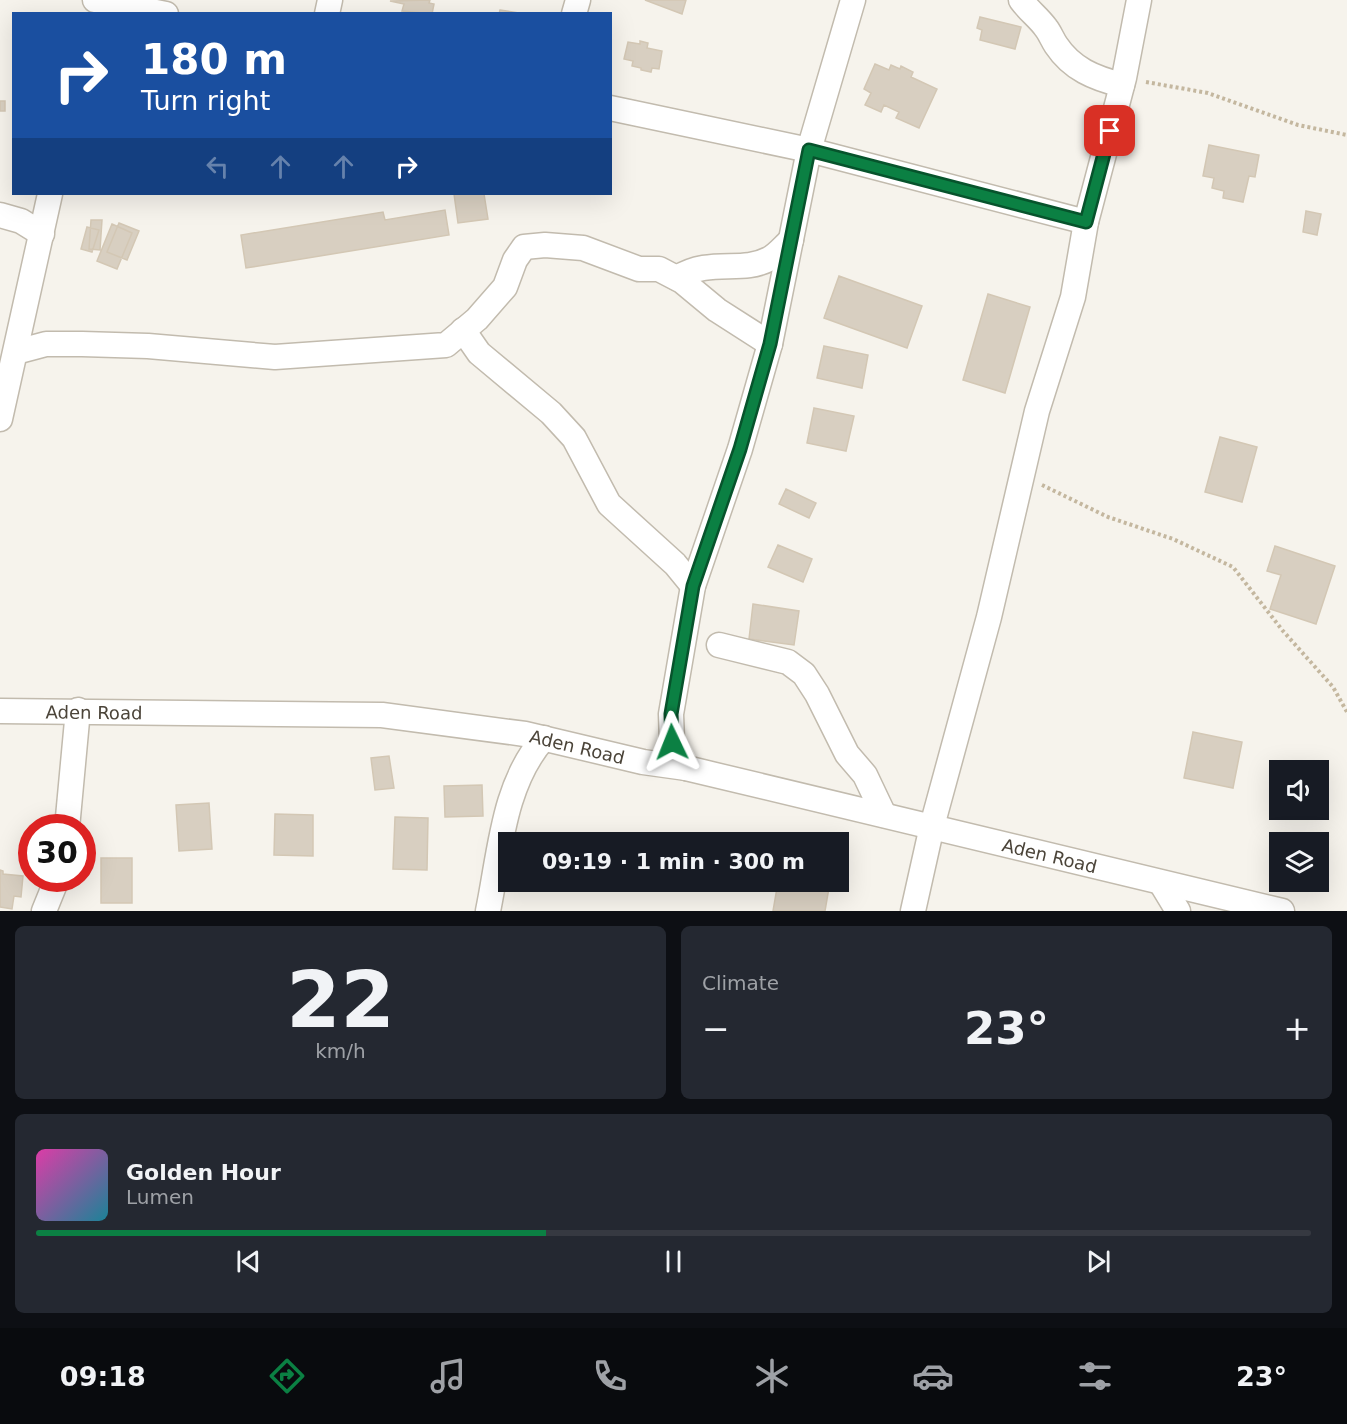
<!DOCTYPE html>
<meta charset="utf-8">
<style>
:root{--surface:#171b24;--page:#242831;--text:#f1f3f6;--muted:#9ea1a6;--line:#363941;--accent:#0b8043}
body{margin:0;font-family:"DejaVu Sans",sans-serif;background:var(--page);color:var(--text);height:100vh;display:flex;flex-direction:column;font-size:22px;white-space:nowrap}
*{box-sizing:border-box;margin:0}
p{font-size:20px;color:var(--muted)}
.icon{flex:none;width:33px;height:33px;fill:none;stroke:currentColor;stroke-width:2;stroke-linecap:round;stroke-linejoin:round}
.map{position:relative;height:911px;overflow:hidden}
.sheet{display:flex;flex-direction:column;gap:15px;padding:15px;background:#0d0f14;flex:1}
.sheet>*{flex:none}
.banner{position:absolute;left:12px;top:12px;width:600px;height:183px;border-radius:0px;box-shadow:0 6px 24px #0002;background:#1a4fa0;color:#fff;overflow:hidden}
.fabs{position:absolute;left:1269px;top:760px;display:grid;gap:12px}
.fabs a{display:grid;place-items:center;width:60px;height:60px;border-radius:0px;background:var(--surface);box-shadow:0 6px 24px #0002;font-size:30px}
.speed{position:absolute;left:18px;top:814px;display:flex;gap:12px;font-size:30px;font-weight:700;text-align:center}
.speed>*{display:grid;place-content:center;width:78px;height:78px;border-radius:50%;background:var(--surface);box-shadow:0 6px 24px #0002;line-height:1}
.speed .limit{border:9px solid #d22;background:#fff;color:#111}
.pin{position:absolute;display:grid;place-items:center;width:51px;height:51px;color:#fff;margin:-26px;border-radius:12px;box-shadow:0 3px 9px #0006}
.me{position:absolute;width:66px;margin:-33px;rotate:358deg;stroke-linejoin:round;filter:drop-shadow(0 0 4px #0008)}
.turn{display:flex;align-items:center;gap:21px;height:126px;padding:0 30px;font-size:27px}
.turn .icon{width:78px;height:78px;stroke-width:2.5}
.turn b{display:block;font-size:42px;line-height:51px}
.lanes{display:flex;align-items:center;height:57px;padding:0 30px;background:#0003;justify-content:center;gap:30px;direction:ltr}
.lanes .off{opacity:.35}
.big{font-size:45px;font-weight:600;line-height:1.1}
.sheet .tile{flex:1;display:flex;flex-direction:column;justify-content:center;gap:9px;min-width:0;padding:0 21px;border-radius:9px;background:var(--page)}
.sheet .dial{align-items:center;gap:0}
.dial b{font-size:78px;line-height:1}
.song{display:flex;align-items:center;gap:18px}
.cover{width:72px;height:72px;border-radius:9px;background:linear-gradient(135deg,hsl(320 70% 55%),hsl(190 70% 35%))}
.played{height:6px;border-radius:3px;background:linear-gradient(90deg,var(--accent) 40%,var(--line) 40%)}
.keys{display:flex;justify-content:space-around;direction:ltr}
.heat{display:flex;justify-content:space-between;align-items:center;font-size:33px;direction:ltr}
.sheet .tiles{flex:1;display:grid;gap:15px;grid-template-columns:1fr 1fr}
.tile:last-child{grid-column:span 2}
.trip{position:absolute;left:498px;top:832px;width:351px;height:60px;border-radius:0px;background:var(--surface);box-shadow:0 6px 24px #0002;font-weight:600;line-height:60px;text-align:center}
.menu{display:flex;height:96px;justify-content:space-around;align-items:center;background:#090b0e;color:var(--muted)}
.menu .icon{width:42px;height:42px}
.menu .selected{color:var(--accent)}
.menu b{font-size:27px;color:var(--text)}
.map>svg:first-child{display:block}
</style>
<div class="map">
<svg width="1347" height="911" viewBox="0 0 1347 911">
<rect width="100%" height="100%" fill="#f6f3ec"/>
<path fill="#d8cfc1" stroke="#d3c7b4" stroke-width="1.5" d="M430 0 429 3 434 4 432 14 402 11 404 4 390 1Z
M645 0H686L682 14Z
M500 10 525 14H499Z
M980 17 1021 27 1015 49 980 40 982 30 977 28Z
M640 41 648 43 647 48 662 51 659 69 652 68 651 72 641 70V68L632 66 633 61 624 59 628 42 640 44Z
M875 64 889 70 891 65 900 69 901 66 913 72 911 77 937 89 919 128 896 118 899 112 884 105 881 112 865 105 871 93 864 89Z
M0 101H5V111H0Z
M1209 145 1259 155 1255 177 1249 176 1243 202 1223 198 1224 191 1212 188 1214 178 1203 176Z
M454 194H484L488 219 458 223Z
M445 210 449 235 246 268 241 235 383 212 385 220Z
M1306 211 1321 214 1317 235 1303 232Z
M91 220H102L100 250 89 249Z
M119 223 139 231 127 260 107 252Z
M112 224 132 233 117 269 97 261Z
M87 227 99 230 92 252 81 249Z
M839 276 922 306 907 348 824 318Z
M988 294 1030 307 1005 393 963 380Z
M824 346 868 355 862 388 817 378Z
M814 408 854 416 846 451 807 443Z
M1220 437 1257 447 1242 502 1205 492Z
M786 489 816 503 809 518 779 504Z
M778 545 812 559 803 582 768 567Z
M1275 546 1335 566 1316 624 1270 609 1281 575 1267 571Z
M753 604 799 611 794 645 749 639Z
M1193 732 1242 742 1233 788 1184 778Z
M389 756 394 788 375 790 371 758Z
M482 785 483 816 445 817 444 786Z
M209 803 212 849 179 851 176 805Z
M275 814 313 815V856L274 855Z
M395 817 428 818 427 870 393 869Z
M101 858H132V903H101Z
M0 870 3 871V874L23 876 21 897 14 896 12 909 0 907Z
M778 882H830L825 911H773Z"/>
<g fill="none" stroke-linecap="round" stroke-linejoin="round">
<g stroke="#c2bbae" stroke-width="27">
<g id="minor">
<path d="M95 0 166 14"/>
<path d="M1021 0C1029 11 1039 18 1046 28 1050 33 1052 39 1056 45 1072 69 1094 78 1122 85"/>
<path d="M327 14 330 0"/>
<path d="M574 14 578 0"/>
<path d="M610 108 809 150 1086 222"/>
<path d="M0 215 21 221 42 234"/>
<path d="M677 278C711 257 741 274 769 259 777 255 784 246 791 240"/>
<path d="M463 330 479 353 551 413 574 438 609 504 675 564 693 586"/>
<path d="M16 352 46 344H82L148 346 275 357 446 345 477 319 505 287 515 260 524 247 545 245 583 248 639 269H659L682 281 717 310 770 344"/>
<path d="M0 419 50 194"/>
<path d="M719 645 788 662 804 674 817 694 847 754 865 775 884 815"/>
<path id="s1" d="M0 711 382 715 525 734 643 762 686 768 1282 911"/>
<path d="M686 768 672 742 671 714 693 586 740 449 770 344 809 150 853 0"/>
<path d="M67 828 78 710"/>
<path d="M1161 883 1178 911"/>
<path d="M44 911 57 879"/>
<path d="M488 911C500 853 503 784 544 738"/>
<path d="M913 911 932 826 989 617 1037 411 1073 297 1086 222 1124 78 1139 0"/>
</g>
</g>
<path stroke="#c4b79f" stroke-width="4" stroke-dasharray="3 3" stroke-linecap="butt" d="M1146 82 1208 93 1298 125 1347 135
M1042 485 1108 517 1173 539 1233 567 1283 631 1333 687 1347 712"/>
<use href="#minor" stroke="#fff" stroke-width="24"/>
</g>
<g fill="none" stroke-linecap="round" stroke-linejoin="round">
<g stroke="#07532c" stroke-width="15">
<path id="route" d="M672 742 671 714 693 586 740 449 770 344 809 150 1086 222 1110 131"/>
</g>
<use href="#route" stroke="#0b8043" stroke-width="10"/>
</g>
<g text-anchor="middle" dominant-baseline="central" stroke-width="5" stroke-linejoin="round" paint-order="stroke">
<g font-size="18" fill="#4b4439" stroke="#fff">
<text stroke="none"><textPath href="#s1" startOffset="94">Aden Road</textPath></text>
<text stroke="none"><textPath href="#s1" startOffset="580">Aden Road</textPath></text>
<text stroke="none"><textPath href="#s1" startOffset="1065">Aden Road</textPath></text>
</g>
</g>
</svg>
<div class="fabs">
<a><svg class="icon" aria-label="sound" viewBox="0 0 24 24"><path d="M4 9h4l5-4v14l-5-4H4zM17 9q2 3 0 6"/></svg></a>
<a><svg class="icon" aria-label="layers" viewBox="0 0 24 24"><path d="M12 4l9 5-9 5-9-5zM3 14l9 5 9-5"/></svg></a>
</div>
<div class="speed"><div class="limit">30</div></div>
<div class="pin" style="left:1110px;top:131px;background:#d93025"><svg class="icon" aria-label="arrive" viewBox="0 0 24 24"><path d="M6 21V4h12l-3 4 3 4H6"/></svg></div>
<svg class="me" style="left:672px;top:742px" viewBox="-20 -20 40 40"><path d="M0-17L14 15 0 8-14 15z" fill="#0b8043" stroke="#fff" stroke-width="4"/></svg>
<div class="trip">09:19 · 1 min · 300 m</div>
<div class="banner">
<div class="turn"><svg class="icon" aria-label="right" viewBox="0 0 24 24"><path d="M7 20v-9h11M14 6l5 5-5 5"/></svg><div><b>180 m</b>Turn right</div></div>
<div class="lanes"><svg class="icon off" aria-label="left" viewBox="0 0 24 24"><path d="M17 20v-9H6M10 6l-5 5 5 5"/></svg><svg class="icon off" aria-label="ahead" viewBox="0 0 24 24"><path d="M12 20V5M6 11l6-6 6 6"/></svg><svg class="icon off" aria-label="ahead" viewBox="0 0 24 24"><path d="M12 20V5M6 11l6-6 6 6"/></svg><svg class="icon" aria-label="right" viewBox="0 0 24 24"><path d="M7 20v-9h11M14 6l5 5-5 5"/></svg></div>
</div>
</div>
<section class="sheet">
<div class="tiles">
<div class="tile dial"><b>22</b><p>km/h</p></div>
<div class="tile"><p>Climate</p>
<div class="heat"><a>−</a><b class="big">23°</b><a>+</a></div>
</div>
<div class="tile">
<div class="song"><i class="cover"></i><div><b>Golden Hour</b><p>Lumen</p></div></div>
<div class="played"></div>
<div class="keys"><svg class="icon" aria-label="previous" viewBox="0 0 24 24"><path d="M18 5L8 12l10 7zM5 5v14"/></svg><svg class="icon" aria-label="pause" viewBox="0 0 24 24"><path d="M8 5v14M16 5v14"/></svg><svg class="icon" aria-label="next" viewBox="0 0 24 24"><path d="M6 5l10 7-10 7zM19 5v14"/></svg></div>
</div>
</div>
</section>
<nav class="menu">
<b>09:18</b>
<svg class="icon selected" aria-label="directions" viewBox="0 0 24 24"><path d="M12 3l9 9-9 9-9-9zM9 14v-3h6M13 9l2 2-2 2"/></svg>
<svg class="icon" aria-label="music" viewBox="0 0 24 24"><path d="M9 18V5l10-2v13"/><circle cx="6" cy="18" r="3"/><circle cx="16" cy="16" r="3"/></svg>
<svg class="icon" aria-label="phone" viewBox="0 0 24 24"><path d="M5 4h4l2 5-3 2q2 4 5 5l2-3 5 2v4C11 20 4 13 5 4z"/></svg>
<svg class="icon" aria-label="climate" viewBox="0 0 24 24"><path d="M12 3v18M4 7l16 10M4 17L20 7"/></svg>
<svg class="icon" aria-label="car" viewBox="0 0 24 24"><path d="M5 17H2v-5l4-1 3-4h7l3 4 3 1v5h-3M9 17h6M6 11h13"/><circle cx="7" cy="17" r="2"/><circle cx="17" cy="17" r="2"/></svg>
<svg class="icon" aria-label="filters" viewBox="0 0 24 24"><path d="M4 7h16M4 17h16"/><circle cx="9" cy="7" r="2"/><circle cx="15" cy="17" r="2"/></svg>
<b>23°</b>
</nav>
